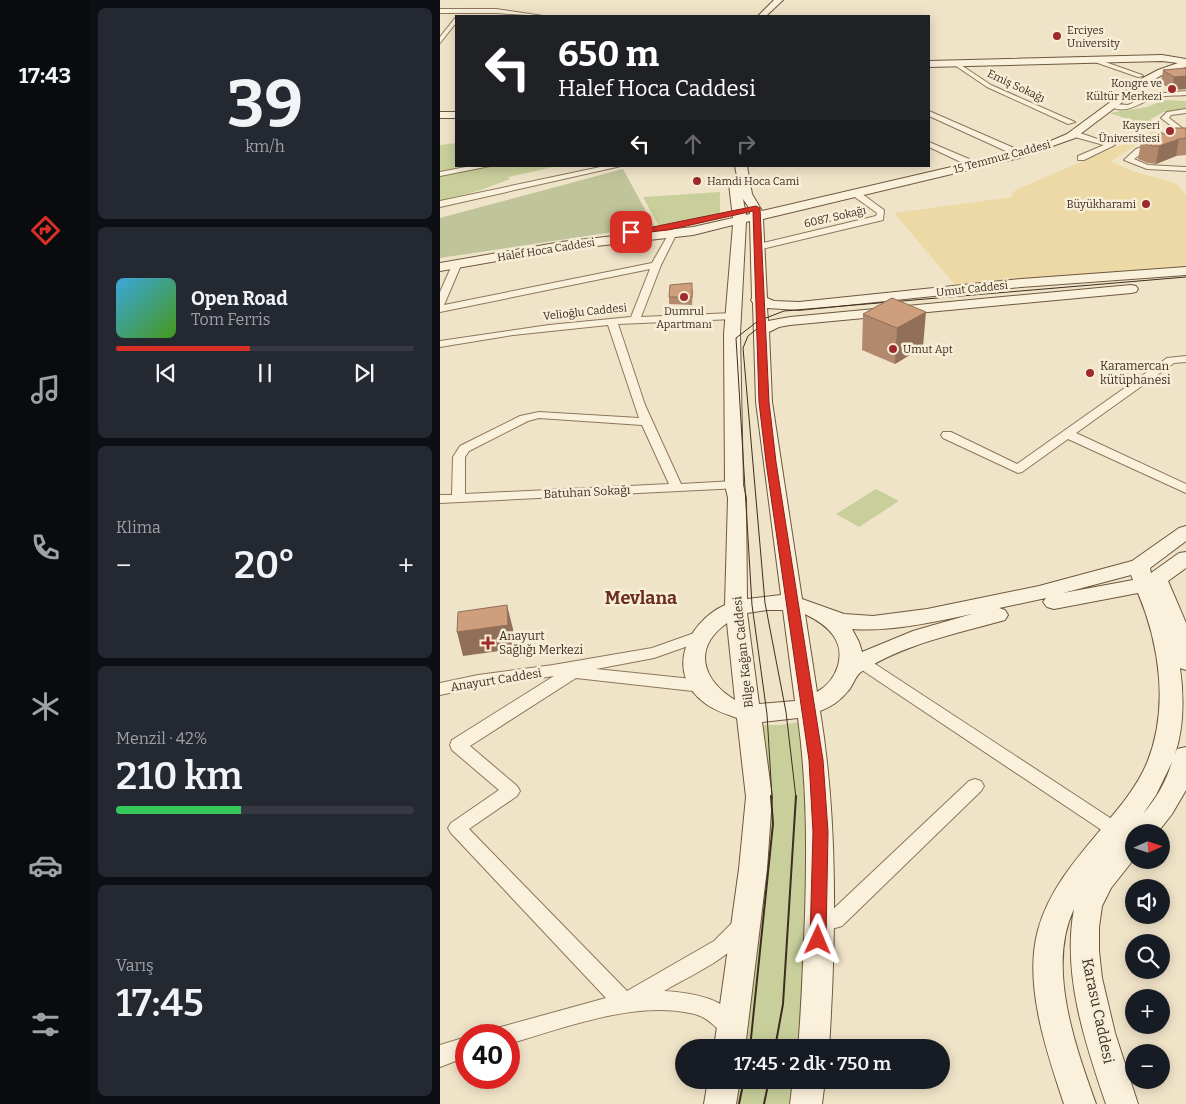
<!DOCTYPE html>
<html lang="tr">
<meta charset="utf-8">
<style>
:root{--surface:#171b24;--page:#242831;--text:#f1f3f6;--muted:#9ea1a6;--line:#363941;--accent:#d93025}
body{margin:0;font-family:Bitter,serif;background:var(--page);color:var(--text);height:100vh;display:flex;flex-direction:column;font-size:19px;white-space:nowrap}
*{box-sizing:border-box;margin:0}
p{font-size:16px;color:var(--muted)}
.icon{flex:none;width:28px;height:28px;fill:none;stroke:currentColor;stroke-width:2;stroke-linecap:round;stroke-linejoin:round}
.map{position:relative;flex:1;overflow:hidden}
.drawer{display:flex;flex-direction:column;gap:8px;padding:8px;background:#0d0f14;width:350px}
.drawer>*{flex:none}
.hud{position:absolute;left:15px;top:15px;width:475px;height:152px;border-radius:0px;box-shadow:0 2px 12px #0003;background:#202124;color:#fff;overflow:hidden}
.needle{width:32px;rotate:87deg}
.fabs{position:absolute;left:685px;top:824px;display:grid;gap:10px}
.fabs a{display:grid;place-items:center;width:45px;height:45px;border-radius:50%;background:var(--surface);box-shadow:0 2px 12px #0003;font-size:25px}
.speed{position:absolute;left:15px;top:1024px;display:flex;gap:10px;font-size:25px;font-weight:700;text-align:center}
.speed>*{display:grid;place-content:center;width:65px;height:65px;border-radius:50%;background:var(--surface);box-shadow:0 2px 12px #0003;line-height:1}
.speed .limit{border:8px solid #d22;background:#fff;color:#111}
.pin{position:absolute;display:grid;place-items:center;width:42px;height:42px;color:#fff;margin:-21px;border-radius:10px;box-shadow:0 2px 8px #0006}
.me{position:absolute;width:55px;margin:-28px;rotate:1deg;stroke-linejoin:round;filter:drop-shadow(0 0 4px #0008)}
.turn{display:flex;align-items:center;gap:18px;height:105px;padding:0 20px;font-size:22px}
.turn .icon{width:65px;height:65px;stroke-width:2.5}
.turn b{display:block;font-size:35px;line-height:42px}
.lanes{display:flex;align-items:center;height:48px;padding:0 20px;background:#0003;justify-content:center;gap:25px;direction:ltr}
.lanes .off{opacity:.35}
.big{font-size:38px;font-weight:600;line-height:1.1}
.drawer .card{flex:1;display:flex;flex-direction:column;justify-content:center;gap:8px;min-width:0;padding:0 18px;border-radius:8px;background:var(--page)}
.drawer .dial{align-items:center;gap:0}
.dial b{font-size:65px;line-height:1}
.song{display:flex;align-items:center;gap:15px}
.cover{width:60px;height:60px;border-radius:8px;background:linear-gradient(135deg,hsl(200 70% 55%),hsl(100 70% 35%))}
.played{height:5px;border-radius:2px;background:linear-gradient(90deg,var(--accent) 45%,var(--line) 45%)}
.keys{display:flex;justify-content:space-around;direction:ltr}
.heat{display:flex;justify-content:space-between;align-items:center;font-size:28px;direction:ltr}
.charge{height:8px;border-radius:4px;background:linear-gradient(90deg,#34c759 42%,var(--line) 0)}
.trip{position:absolute;left:235px;top:1039px;width:275px;height:50px;border-radius:25px;background:var(--surface);box-shadow:0 2px 12px #0003;font-weight:600;line-height:50px;text-align:center}
main{display:flex;flex:1;min-height:0}
.tab-bar{display:flex;flex-direction:column;width:90px;justify-content:space-around;align-items:center;background:#090b0e;color:var(--muted)}
.tab-bar .icon{width:35px;height:35px}
.tab-bar .selected{color:var(--accent)}
.tab-bar b{font-size:22px;color:var(--text)}
.map>svg:first-child{display:block}
</style>
<main>
<nav class="tab-bar">
<b>17:43</b>
<svg class="icon selected" aria-label="directions" viewBox="0 0 24 24"><path d="M12 3l9 9-9 9-9-9zM9 14v-3h6M13 9l2 2-2 2"/></svg>
<svg class="icon" aria-label="music" viewBox="0 0 24 24"><path d="M9 18V5l10-2v13"/><circle cx="6" cy="18" r="3"/><circle cx="16" cy="16" r="3"/></svg>
<svg class="icon" aria-label="phone" viewBox="0 0 24 24"><path d="M5 4h4l2 5-3 2q2 4 5 5l2-3 5 2v4C11 20 4 13 5 4z"/></svg>
<svg class="icon" aria-label="climate" viewBox="0 0 24 24"><path d="M12 3v18M4 7l16 10M4 17L20 7"/></svg>
<svg class="icon" aria-label="car" viewBox="0 0 24 24"><path d="M5 17H2v-5l4-1 3-4h7l3 4 3 1v5h-3M9 17h6M6 11h13"/><circle cx="7" cy="17" r="2"/><circle cx="17" cy="17" r="2"/></svg>
<svg class="icon" aria-label="filters" viewBox="0 0 24 24"><path d="M4 7h16M4 17h16"/><circle cx="9" cy="7" r="2"/><circle cx="15" cy="17" r="2"/></svg>
</nav>
<section class="drawer">
<div class="card dial"><b>39</b><p>km/h</p></div>
<div class="card">
<div class="song"><i class="cover"></i><div><b>Open Road</b><p>Tom Ferris</p></div></div>
<div class="played"></div>
<div class="keys"><svg class="icon" aria-label="previous" viewBox="0 0 24 24"><path d="M18 5L8 12l10 7zM5 5v14"/></svg><svg class="icon" aria-label="pause" viewBox="0 0 24 24"><path d="M8 5v14M16 5v14"/></svg><svg class="icon" aria-label="next" viewBox="0 0 24 24"><path d="M6 5l10 7-10 7zM19 5v14"/></svg></div>
</div>
<div class="card"><p>Klima</p>
<div class="heat"><a>−</a><b class="big">20°</b><a>+</a></div>
</div>
<div class="card"><p>Menzil · 42%</p><b class="big">210 km</b><div class="charge"></div></div>
<div class="card"><p>Varış</p><b class="big">17:45</b></div>
</section>
<div class="map">
<svg width="746" height="1104" viewBox="0 0 746 1104">
<rect width="100%" height="100%" fill="#f0e4c8"/>
<path fill="#c9cf9b" d="M724 100 746 101V111L723 112 711 119 712 123 732 140 710 126 669 113 707 107Z
M16 143V166H118L68 177 70 179 41 190 0 201V145Z
M280 192V215L220 228 203 197Z
M436 489 459 501 419 527 396 514Z
M363 721 369 844 361 1047 303 1048 320 725H342Z
M298 1080H357L354 1104H294Z"/>
<path fill="#ecd9a5" d="M714 131 716 132 671 161 692 171 735 183 746 195V271L521 292 454 213 572 197 573 192 578 189Z"/>
<path fill="#bfc49a" d="M183 169 214 226 0 258V218Z"/>
<g fill="none" stroke-linecap="round" stroke-linejoin="round">
<g stroke="#8d765c" stroke-width="2">
<path id="street" d="M0 9H56L103 16 56 13H0Z
M16 17V23L0 43V37Z
M651 57 702 75 703 76 698 77 649 60 648 59Z
M515 61 551 85 635 122 628 124 547 87 513 64 512 63Z
M746 91V95C736 96 724 95 714 98 700 102 685 116 670 106L673 104 688 105 713 94Z
M746 109V113L731 115 729 118 746 131V137L721 118 727 112Z
M489 111 574 148 575 150 568 152 489 116Z
M631 132H637L675 145 644 160H638V156L664 145 631 136Z
M489 142 529 159 530 161 523 163 489 147Z
M715 142H718V146L702 153 694 159 708 165 744 167H746V171L707 169 684 160 696 149Z
M31 166H50L0 176V172Z
M165 166H181L0 207V201Z
M412 191H418L444 210 443 220 318 250 313 247 315 245 436 216 437 213 412 195Z
M232 232 236 235 221 265 201 317 293 313 298 316 293 319 178 324 205 405 241 484 294 481 300 485 299 488 0 503V495H12L13 457 20 446 80 416 99 412 199 418 168 325 73 335 0 347V341L109 325 191 317 210 269 0 312V292L13 263H19L21 265 4 305 212 263 228 235ZM99 418 202 425 229 484 25 494V457L29 451 88 421Z
M746 356V362L734 363 636 433 746 484V493L628 439 582 472 578 473 503 438 501 435 503 432H511L577 464 727 358Z
M260 631 265 632 268 636 265 640 214 658 156 669 262 680 268 682 270 686 268 690 262 692 136 678 30 746 77 786 80 791 77 796 29 829 187 991 274 941 295 920 302 917 309 920 312 926C298 955 251 975 224 991 253 993 290 998 302 1028L299 1035 292 1038C275 1031 272 1017 250 1013 194 1001 123 1028 69 1044V1035H53L57 1028 166 998 11 833 8 828 11 823 59 790 12 750 10 745 12 740 114 676 38 687 0 695V683L38 675 113 665 212 648Z
M421 657 426 658 687 829 690 834 687 839 681 841 675 839 416 666 413 662 416 658Z
M535 779 541 781 544 786 541 791 402 926 378 933 371 930 368 924 371 918 389 913 529 781Z
M26 1037V1057L0 1067V1045Z"/>
</g>
<g stroke="#6f573f" stroke-width="2">
<path id="secondary" d="M334 0H343L326 16H318Z
M722 55 746 59V67L724 74 709 82 635 138 579 158 323 219 327 298 334 301 359 302 581 279 746 267V275L581 287 359 310 327 308 328 321 350 317 691 285 696 286 698 289 696 292 691 293 350 325 339 327 329 332 332 402 362 599 404 614 433 616 487 609 599 586 692 561 739 528 746 526V541L710 568 711 573 739 553 746 552V568L728 581 746 623V670L740 668C744 697 744 727 735 754L737 749 746 747V790L732 814 718 832H694V859L671 888 662 906 659 927V951L662 978 675 1033 698 1104H666C645 1043 622 974 634 909 606 967 636 1048 656 1104H624C607 1053 583 984 598 930 609 890 636 859 662 828 679 808 697 787 707 763 729 709 720 645 698 593L614 609 607 607 603 602 606 598 559 608 565 610 568 615 565 620C516 634 463 644 421 672 415 676 413 686 408 691 401 700 391 707 380 711 398 820 396 937 389 1048H358C362 1003 363 959 365 915 367 849 367 784 358 718L322 722 332 797 327 869 305 1048H274L299 869 306 797 297 718C286 714 276 711 266 704 224 674 246 623 285 605L288 498 285 485 284 334 293 225 253 235 121 250 0 271V263L121 242 253 227 293 218 289 184 291 181H298L295 166H307L312 194 322 211 576 152 606 143 627 134 703 78 718 70 738 63 722 61 489 67V61ZM303 199 310 209V214L306 215ZM310 221 312 298 311 300 313 303 316 402 341 595 307 599 306 498 303 485 300 334 306 222ZM691 575 693 580 623 593ZM327 610H343L355 701 319 704 307 613ZM365 614C375 619 386 625 393 635 407 654 397 681 377 692ZM532 614 473 631 422 652 419 642 412 629C452 632 492 622 532 614ZM287 623 295 700C262 680 252 648 287 623ZM732 762C726 782 716 799 703 814L716 795Z
M0 112H16V118H0Z
M268 1080H300L296 1104H264Z
M353 1080H385L382 1104H350Z"/>
</g>
<use href="#street" fill="#faf1dc" fill-rule="evenodd"/>
<use href="#secondary" fill="#faf1dc" fill-rule="evenodd"/>
<path stroke="#3d2e20" stroke-width="1" d="M322 325 308 336 303 348 325 603 346 712 356 798
M332 798 327 714 312 605 296 338 318 321 344 311 746 277"/>
<path stroke="#3d2e20" stroke-width="2" d="M310 1048 333 824 331 796
M335 1048 343 1004 356 796
M299 1104 304 1080
M324 1104 329 1080"/>
</g>
<path fill="#b2896c" d="M746 68V89L732 90 721 83 723 70Z
M746 128V155L736 156 716 164 708 163 698 159 701 142 731 136Z
M253 290 252 305 229 304V297Z
M452 298 483 347 455 364 422 350 423 314Z"/>
<path fill="#916f58" d="M746 76V89L732 90 734 77Z
M739 139 736 156 716 164 719 146Z
M486 312 483 347 455 364 457 328Z
M67 605 73 629V649L23 656 17 632Z"/>
<path fill="#cf9f7d" stroke="#916f58" d="M746 68V76L734 77 723 70Z
M735 128H746V138L739 139 719 146H712L701 142 721 133 731 136Z
M252 283V297H229L230 285Z
M452 298 486 312 457 328 423 314Z
M67 605 68 625 17 632 18 612Z"/>
<path fill="#d93025" stroke="#8d1f18" d="M316 206 320 208 329 402 336 462 383 760 388 832 386 940 384 945 378 947 372 945 370 940 373 832 369 760 326 462 319 402 313 211 228 230 191 234 188 232Z"/>
<g fill="#9e2a2b" stroke="#f7eed8" stroke-width="2">
<circle cx="617" cy="36" r="5"/>
<circle cx="732" cy="89" r="5"/>
<circle cx="730" cy="131" r="5"/>
<circle cx="257" cy="181" r="5"/>
<circle cx="706" cy="204" r="5"/>
<circle cx="244" cy="297" r="5"/>
<circle cx="453" cy="349" r="5"/>
<circle cx="650" cy="373" r="5"/>
<path d="M45.5 635.5h5v5h5v5h-5v5h-5v-5h-5v-5h5z"/>
</g>
<g text-anchor="middle" dominant-baseline="central" stroke-width="5" stroke-linejoin="round" paint-order="stroke">
<g font-size="11" fill="#3d2e20" stroke="#f7eed8" text-anchor="start">
<text x="627" y="30">Erciyes<tspan x="627" dy="13">University</tspan></text>
<text x="722" y="83" text-anchor="end">Kongre ve<tspan x="722" dy="13">Kültür Merkezi</tspan></text>
<text x="720" y="125" text-anchor="end">Kayseri<tspan x="720" dy="13">Üniversitesi</tspan></text>
<text x="267" y="181">Hamdi Hoca Cami</text>
<text x="696" y="204" text-anchor="end">Büyükharami</text>
<text x="244" y="311" text-anchor="middle">Dumrul<tspan x="244" dy="13">Apartmanı</tspan></text>
<text x="463" y="349">Umut Apt</text>
</g>
<g font-size="11" fill="#3d2e20" stroke="#f7eed8">
<text transform="translate(576 86) rotate(25)">Emiş Sokağı</text>
<text transform="translate(562 157) rotate(-15)">15 Temmuz Caddesi</text>
<text transform="translate(395 217) rotate(-13)">6087. Sokağı</text>
<text transform="translate(106 250) rotate(-9)">Halef Hoca Caddesi</text>
<text transform="translate(532 289) rotate(-6)">Umut Caddesi</text>
<text transform="translate(145 312) rotate(-6)">Velioğlu Caddesi</text>
</g>
<g font-size="12" fill="#3d2e20" stroke="#f7eed8" text-anchor="start">
<text x="660" y="366">Karamercan<tspan x="660" dy="14">kütüphanesi</tspan></text>
<text x="59" y="636">Anayurt<tspan x="59" dy="14">Sağlığı Merkezi</tspan></text>
</g>
<g font-size="12" fill="#3d2e20" stroke="#f7eed8">
<text transform="translate(147 492) rotate(-3)">Batuhan Sokağı</text>
<text transform="translate(303 652) rotate(-96)">Bilge Kağan Caddesi</text>
<text transform="translate(56 680) rotate(-9)">Anayurt Caddesi</text>
</g>
<g font-size="15" fill="#3d2e20" stroke="#f7eed8">
<text transform="translate(658 1011) rotate(78)">Karasu Caddesi</text>
</g>
<g font-size="18" font-weight="bold" fill="#6b2e1e" stroke="#f7eed8">
<text x="201" y="598">Mevlana</text>
</g>
</g>
</svg>
<div class="fabs">
<a><svg class="needle" viewBox="-14 -14 28 28"><path d="M0-13l5 13h-10z" fill="#e53935"/><path d="M0 13l5-13h-10z" fill="#9ea1a6"/></svg></a>
<a><svg class="icon" aria-label="sound" viewBox="0 0 24 24"><path d="M4 9h4l5-4v14l-5-4H4zM17 9q2 3 0 6"/></svg></a>
<a><svg class="icon" aria-label="search" viewBox="0 0 24 24"><circle cx="10" cy="10" r="6"/><path d="M15 15l6 6"/></svg></a>
<a>+</a>
<a>−</a>
</div>
<div class="speed"><div class="limit">40</div></div>
<div class="pin" style="left:191px;top:232px;background:#d93025"><svg class="icon" aria-label="arrive" viewBox="0 0 24 24"><path d="M6 21V4h12l-3 4 3 4H6"/></svg></div>
<svg class="me" style="left:378px;top:940px" viewBox="-20 -20 40 40"><path d="M0-17L14 15 0 8-14 15z" fill="#d93025" stroke="#fff" stroke-width="4"/></svg>
<div class="trip">17:45 · 2 dk · 750 m</div>
<div class="hud">
<div class="turn"><svg class="icon" aria-label="left" viewBox="0 0 24 24"><path d="M17 20v-9H6M10 6l-5 5 5 5"/></svg><div><b>650 m</b>Halef Hoca Caddesi</div></div>
<div class="lanes"><svg class="icon" aria-label="left" viewBox="0 0 24 24"><path d="M17 20v-9H6M10 6l-5 5 5 5"/></svg><svg class="icon off" aria-label="ahead" viewBox="0 0 24 24"><path d="M12 20V5M6 11l6-6 6 6"/></svg><svg class="icon off" aria-label="right" viewBox="0 0 24 24"><path d="M7 20v-9h11M14 6l5 5-5 5"/></svg></div>
</div>
</div>
</main>
